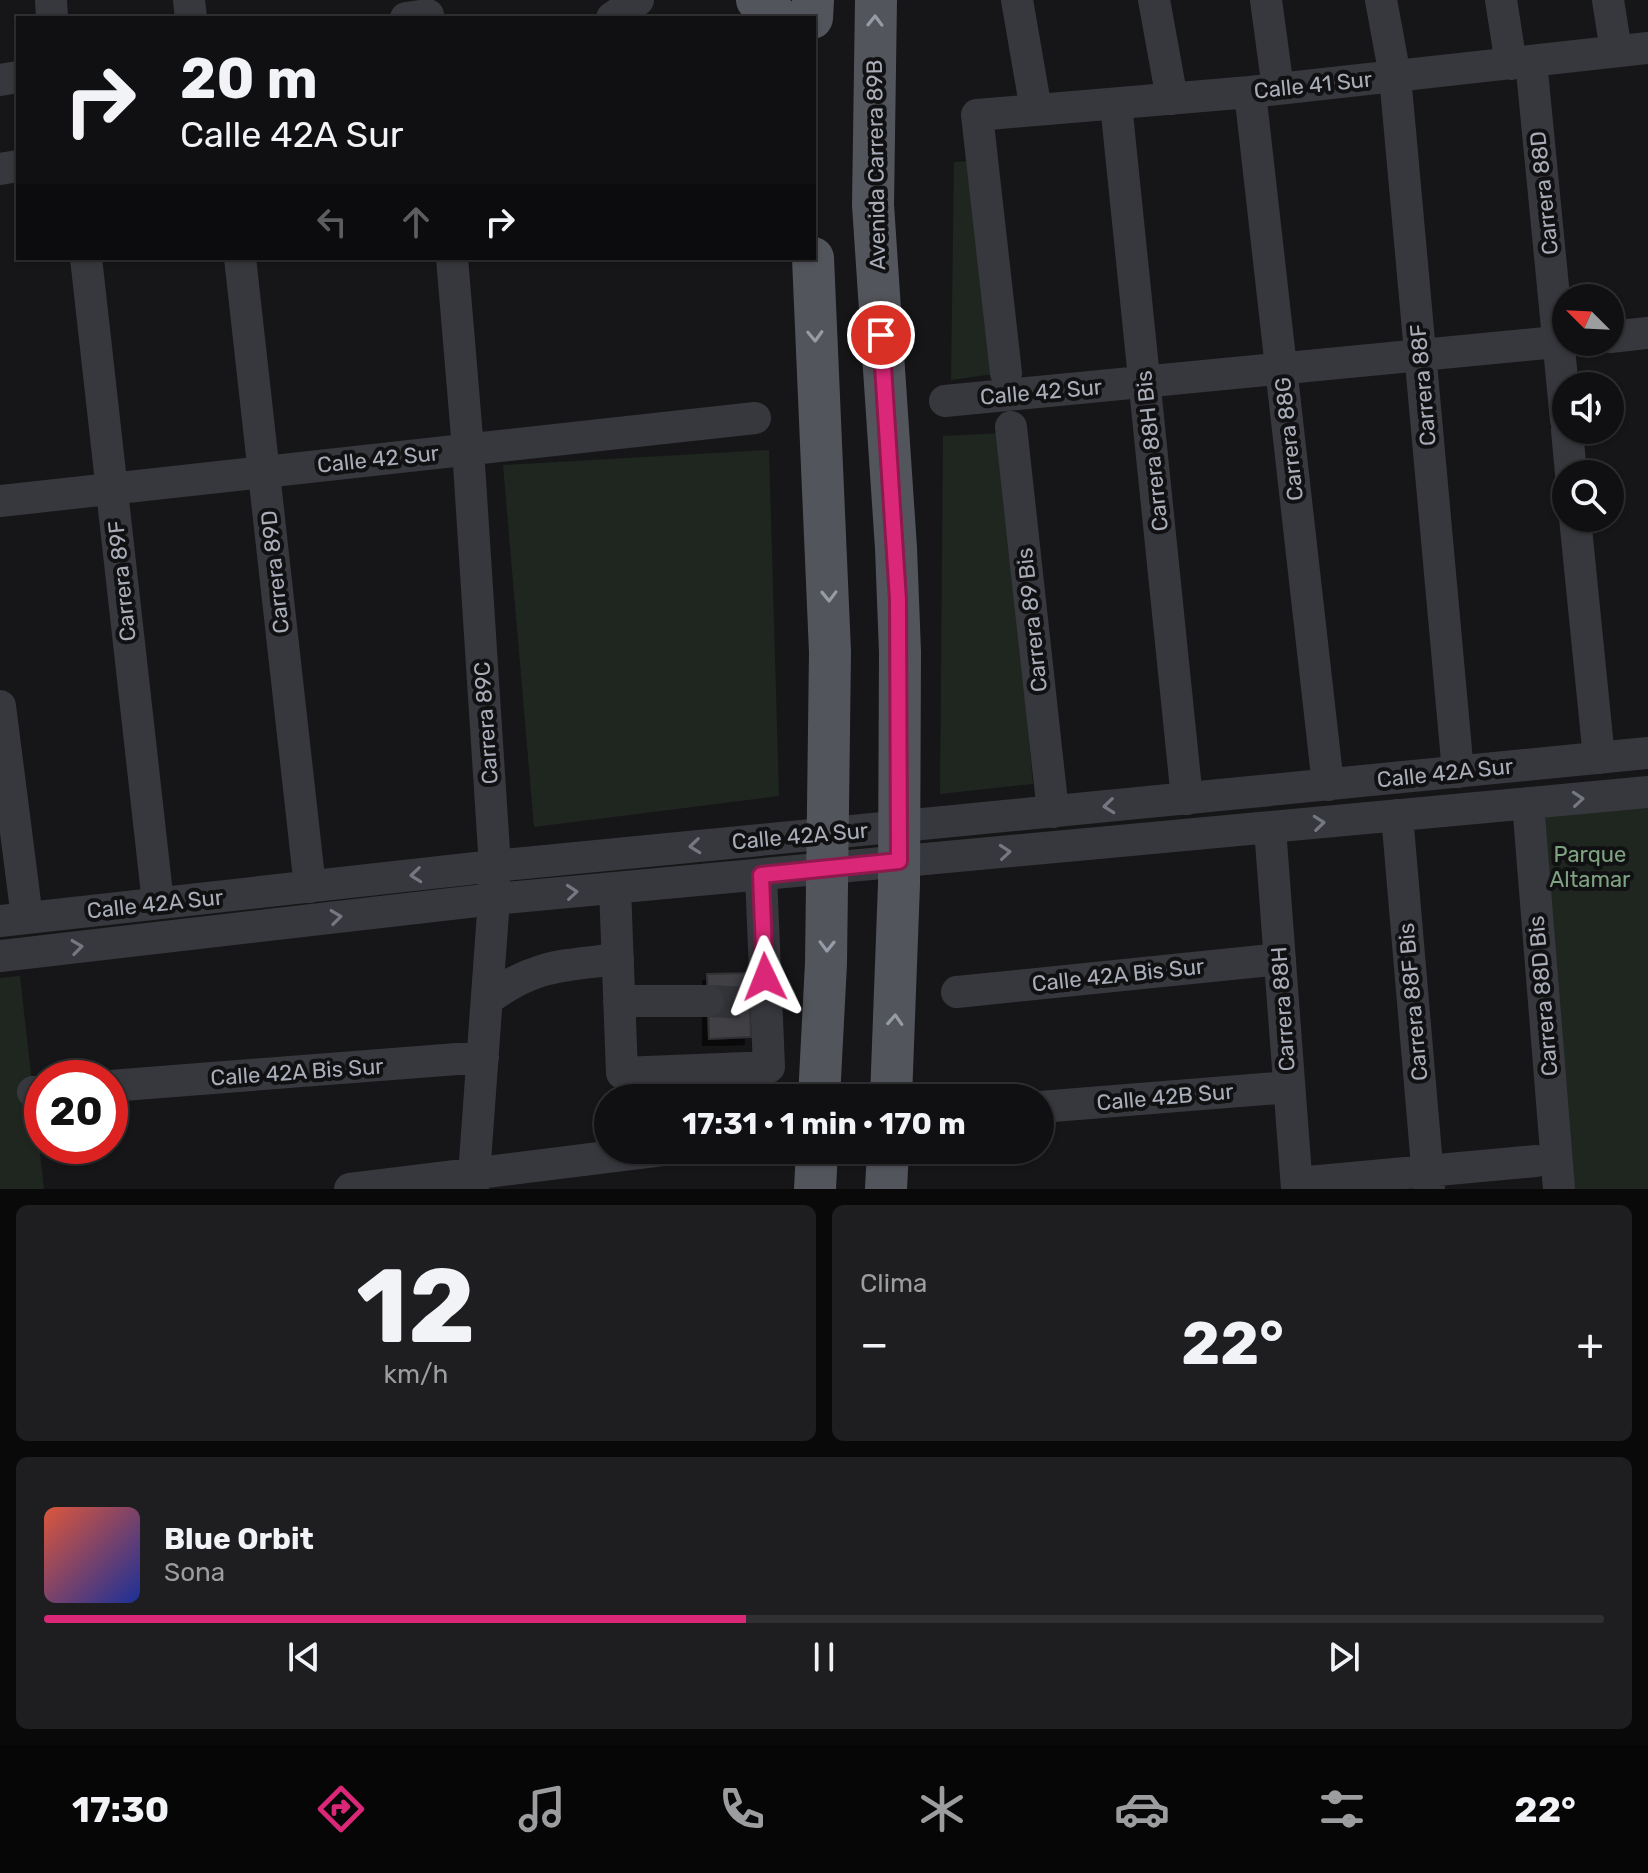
<!DOCTYPE html>
<html lang="es">
<meta charset="utf-8">
<style>
:root{--surface:#101012;--page:#1e1e20;--text:#f1f3f6;--muted:#9c9d9f;--line:#303032;--accent:#db2777}
body{margin:0;font-family:Rubik,sans-serif;background:var(--page);color:var(--text);height:100vh;display:flex;flex-direction:column;font-size:30px;white-space:nowrap}
*{box-sizing:border-box;margin:0}
p{font-size:26px;color:var(--muted)}
.icon{flex:none;width:44px;height:44px;fill:none;stroke:currentColor;stroke-width:2;stroke-linecap:round;stroke-linejoin:round}
.map{position:relative;height:1189px;overflow:hidden}
.panel{display:flex;flex-direction:column;gap:16px;padding:16px;background:#09090a;flex:1}
.panel>*{flex:none}
.guide{position:absolute;left:16px;top:16px;width:800px;height:244px;border-radius:0px;box-shadow:0 2px 6px #0004,0 0 0 2px var(--line);background:#101012;color:var(--text);overflow:hidden}
.needle{width:52px;rotate:294deg}
.controls{position:absolute;left:1552px;top:284px;display:grid;gap:16px}
.controls a{display:grid;place-items:center;width:72px;height:72px;border-radius:50%;background:var(--surface);box-shadow:0 2px 6px #0004,0 0 0 2px var(--line);font-size:40px}
.speed{position:absolute;left:24px;top:1060px;display:flex;gap:16px;font-size:40px;font-weight:700;text-align:center}
.speed>*{display:grid;place-content:center;width:104px;height:104px;border-radius:50%;background:var(--surface);box-shadow:0 2px 6px #0004,0 0 0 2px var(--line);line-height:1}
.speed .limit{border:12px solid #d22;background:#fff;color:#111}
.pin{position:absolute;display:grid;place-items:center;width:68px;height:68px;color:#fff;margin:-34px;border:4px solid #fff;border-radius:50%;box-shadow:0 2px 8px #0007}
.me{position:absolute;width:88px;margin:-44px;rotate:358deg;stroke-linejoin:round;filter:drop-shadow(0 0 6px #0008)}
.turn{display:flex;align-items:center;gap:28px;height:168px;padding:0 32px;font-size:36px}
.turn .icon{width:104px;height:104px;stroke-width:2.5}
.turn b{display:block;font-size:56px;line-height:68px}
.lanes{display:flex;align-items:center;height:76px;padding:0 32px;background:#0003;justify-content:center;gap:40px;direction:ltr}
.lanes .off{opacity:.35}
.big{font-size:60px;font-weight:700;line-height:1.1}
.panel .widget{flex:1;display:flex;flex-direction:column;justify-content:center;gap:12px;min-width:0;padding:0 28px;border-radius:12px;background:var(--page)}
.panel .dial{align-items:center;gap:0}
.dial b{font-size:104px;line-height:1}
.song{display:flex;align-items:center;gap:24px}
.cover{width:96px;height:96px;border-radius:12px;background:linear-gradient(135deg,hsl(10 70% 55%),hsl(230 70% 35%))}
.played{height:8px;border-radius:4px;background:linear-gradient(90deg,var(--accent) 45%,var(--line) 45%)}
.keys{display:flex;justify-content:space-around;direction:ltr}
.heat{display:flex;justify-content:space-between;align-items:center;font-size:44px;direction:ltr}
.panel .tiles{flex:1;display:grid;gap:16px;grid-template-columns:1fr 1fr}
.widget:last-child{grid-column:span 2}
.trip{position:absolute;left:594px;top:1084px;width:460px;height:80px;border-radius:40px;background:var(--surface);box-shadow:0 2px 6px #0004,0 0 0 2px var(--line);font-weight:700;line-height:80px;text-align:center}
.tab-bar{display:flex;height:128px;justify-content:space-around;align-items:center;background:#060607;color:var(--muted)}
.tab-bar .icon{width:56px;height:56px}
.tab-bar .current{color:var(--accent)}
.tab-bar b{font-size:36px;color:var(--text)}
.map>svg:first-child{display:block}
</style>
<div class="map">
<svg width="1648" height="1189" viewBox="0 0 1648 1189">
<defs>
<filter id="shadow"><feDropShadow dx="-7" dy="7" stdDeviation="0" flood-color="#0009"/></filter>
</defs>
<rect width="100%" height="100%" fill="#161618"/>
<path fill="#1e261f" d="M971 161 994 374 951 380 954 162Z
M1001 433 1033 784 940 794 943 436Z
M769 450 779 796 534 827 503 465Z
M1648 803V1189H1558L1528 813Z
M20 976 44 1189H0V978Z"/>
<path fill="#404145" stroke="#303034" stroke-width="2" filter="url(#shadow)" d="M749 973 751 1037 709 1039 707 974Z"/>
<g fill="none" stroke-linecap="round" stroke-linejoin="round">
<path stroke="#333438" stroke-width="32" stroke-dasharray="32 16" stroke-linecap="butt" d="M708 1001 750 1003"/>
<path stroke="#37383d" stroke-width="32" d="M51 0 52 18
M189 0 191 18
M1017 0 1036 110
M1154 0 1172 99
M1266 0 1278 89
M1381 0 1395 76 1458 772
M1501 0 1511 64
M1608 0 1616 51
M406 18 428 15
M612 18 638 0
M1531 61 1566 420
M0 80 18 77
M1250 92 1328 785
M1116 104 1187 799
M0 169 18 166
M86 258 158 903
M240 258 310 887
M452 258 468 449 494 851V899L473 1189
M1610 337 1648 333
M1006 373 977 115 1250 92 1648 48
M945 401 1566 341
M1011 427 1053 812
M1567 430 1571 474
M0 501 755 418
M1575 518 1599 758
M0 706 27 918
M1528 803 1559 1189
M1397 815 1429 1189
M1270 828 1297 1189
M615 888 622 1073 769 1067 761 875
M0 921 494 866 1648 753
M0 956 494 899 1648 792
M957 992 1280 959
M487 1000C534 964 562 966 618 959
M619 1001H708
M110 1086 483 1057
M33 1092H42
M1040 1107 1289 1087
M1297 1183 1536 1161
M350 1189 663 1150"/>
<path stroke="#53555c" stroke-width="42" d="M757 0 779 18
M876 0 873 205 896 548 900 652 899 884 891 1098
M812 18 813 0
M813 258 830 652 826 963 819 1098
M815 1189 817 1150
M886 1189 888 1150"/>
</g>
<defs><path id="oneway-chevron" d="M-2-3.5L2.5 0L-2 3.5" fill="none" stroke-width="1.6" stroke-linecap="round" stroke-linejoin="round" transform="scale(2)"/></defs>
<g stroke="#979ba6">
<use href="#oneway-chevron" transform="translate(875 21) rotate(-89)"/>
<use href="#oneway-chevron" transform="translate(815 336) rotate(88)"/>
<use href="#oneway-chevron" transform="translate(829 596) rotate(89)"/>
<use href="#oneway-chevron" transform="translate(827 946) rotate(91)"/>
<use href="#oneway-chevron" transform="translate(895 1020) rotate(-87)"/>
</g>
<g stroke="#757881">
<use href="#oneway-chevron" transform="translate(1578 799) rotate(-5)"/>
<use href="#oneway-chevron" transform="translate(1109 806) rotate(174)"/>
<use href="#oneway-chevron" transform="translate(1319 823) rotate(-6)"/>
<use href="#oneway-chevron" transform="translate(695 846) rotate(174)"/>
<use href="#oneway-chevron" transform="translate(1005 852) rotate(-5)"/>
<use href="#oneway-chevron" transform="translate(416 875) rotate(174)"/>
<use href="#oneway-chevron" transform="translate(572 892) rotate(-5)"/>
<use href="#oneway-chevron" transform="translate(336 917) rotate(-7)"/>
<use href="#oneway-chevron" transform="translate(77 947) rotate(-7)"/>
</g>
<g fill="none" stroke-linecap="round" stroke-linejoin="round">
<g stroke="#8e194d" stroke-width="20">
<path id="route" d="M765 977 761 875 899 861 898 600 881 335"/>
</g>
<use href="#route" stroke="#db2777" stroke-width="14"/>
</g>
<g text-anchor="middle" dominant-baseline="central" stroke-width="8" stroke-linejoin="round" paint-order="stroke">
<g font-size="22" fill="#a8adb8" stroke="#111113">
<text transform="translate(1313 85) rotate(-6)">Calle 41 Sur</text>
<text transform="translate(876 165) rotate(-91)">Avenida Carrera 89B</text>
<text transform="translate(1544 193) rotate(-96)">Carrera 88D</text>
<text transform="translate(1423 385) rotate(-95)">Carrera 88F</text>
<text transform="translate(1041 392) rotate(-5)">Calle 42 Sur</text>
<text transform="translate(1289 439) rotate(-96)">Carrera 88G</text>
<text transform="translate(1152 451) rotate(-96)">Carrera 88H Bis</text>
<text transform="translate(378 459) rotate(-6)">Calle 42 Sur</text>
<text transform="translate(275 572) rotate(-96)">Carrera 89D</text>
<text transform="translate(122 581) rotate(-96)">Carrera 89F</text>
<text transform="translate(1032 620) rotate(-96)">Carrera 89 Bis</text>
<text transform="translate(486 723) rotate(-94)">Carrera 89C</text>
<text transform="translate(1445 773) rotate(-6)">Calle 42A Sur</text>
<text transform="translate(800 836) rotate(-5)">Calle 42A Sur</text>
<text transform="translate(155 904) rotate(-6)">Calle 42A Sur</text>
<text transform="translate(1118 975) rotate(-6)">Calle 42A Bis Sur</text>
<text transform="translate(1543 996) rotate(-95)">Carrera 88D Bis</text>
<text transform="translate(1413 1002) rotate(-95)">Carrera 88F Bis</text>
<text transform="translate(1283 1009) rotate(-94)">Carrera 88H</text>
<text transform="translate(297 1072) rotate(-4)">Calle 42A Bis Sur</text>
<text transform="translate(1165 1097) rotate(-5)">Calle 42B Sur</text>
</g>
<g font-size="22" fill="#7fa381" stroke="#111113">
<text x="1590" y="854">Parque<tspan x="1590" dy="25">Altamar</tspan></text>
</g>
</g>
</svg>
<div class="controls">
<a><svg class="needle" viewBox="-14 -14 28 28"><path d="M0-13l5 13h-10z" fill="#e53935"/><path d="M0 13l5-13h-10z" fill="#9c9d9f"/></svg></a>
<a><svg class="icon" aria-label="sound" viewBox="0 0 24 24"><path d="M4 9h4l5-4v14l-5-4H4zM17 9q2 3 0 6"/></svg></a>
<a><svg class="icon" aria-label="search" viewBox="0 0 24 24"><circle cx="10" cy="10" r="6"/><path d="M15 15l6 6"/></svg></a>
</div>
<div class="speed"><div class="limit">20</div></div>
<div class="pin" style="left:881px;top:335px;background:#d93025"><svg class="icon" aria-label="arrive" viewBox="0 0 24 24"><path d="M6 21V4h12l-3 4 3 4H6"/></svg></div>
<svg class="me" style="left:765px;top:977px" viewBox="-20 -20 40 40"><path d="M0-17L14 15 0 8-14 15z" fill="#db2777" stroke="#fff" stroke-width="4"/></svg>
<div class="trip">17:31 · 1 min · 170 m</div>
<div class="guide">
<div class="turn"><svg class="icon" aria-label="right" viewBox="0 0 24 24"><path d="M7 20v-9h11M14 6l5 5-5 5"/></svg><div><b>20 m</b>Calle 42A Sur</div></div>
<div class="lanes"><svg class="icon off" aria-label="left" viewBox="0 0 24 24"><path d="M17 20v-9H6M10 6l-5 5 5 5"/></svg><svg class="icon off" aria-label="ahead" viewBox="0 0 24 24"><path d="M12 20V5M6 11l6-6 6 6"/></svg><svg class="icon" aria-label="right" viewBox="0 0 24 24"><path d="M7 20v-9h11M14 6l5 5-5 5"/></svg></div>
</div>
</div>
<section class="panel">
<div class="tiles">
<div class="widget dial"><b>12</b><p>km/h</p></div>
<div class="widget"><p>Clima</p>
<div class="heat"><a>−</a><b class="big">22°</b><a>+</a></div>
</div>
<div class="widget">
<div class="song"><i class="cover"></i><div><b>Blue Orbit</b><p>Sona</p></div></div>
<div class="played"></div>
<div class="keys"><svg class="icon" aria-label="previous" viewBox="0 0 24 24"><path d="M18 5L8 12l10 7zM5 5v14"/></svg><svg class="icon" aria-label="pause" viewBox="0 0 24 24"><path d="M8 5v14M16 5v14"/></svg><svg class="icon" aria-label="next" viewBox="0 0 24 24"><path d="M6 5l10 7-10 7zM19 5v14"/></svg></div>
</div>
</div>
</section>
<nav class="tab-bar">
<b>17:30</b>
<svg class="icon current" aria-label="directions" viewBox="0 0 24 24"><path d="M12 3l9 9-9 9-9-9zM9 14v-3h6M13 9l2 2-2 2"/></svg>
<svg class="icon" aria-label="music" viewBox="0 0 24 24"><path d="M9 18V5l10-2v13"/><circle cx="6" cy="18" r="3"/><circle cx="16" cy="16" r="3"/></svg>
<svg class="icon" aria-label="phone" viewBox="0 0 24 24"><path d="M5 4h4l2 5-3 2q2 4 5 5l2-3 5 2v4C11 20 4 13 5 4z"/></svg>
<svg class="icon" aria-label="climate" viewBox="0 0 24 24"><path d="M12 3v18M4 7l16 10M4 17L20 7"/></svg>
<svg class="icon" aria-label="car" viewBox="0 0 24 24"><path d="M5 17H2v-5l4-1 3-4h7l3 4 3 1v5h-3M9 17h6M6 11h13"/><circle cx="7" cy="17" r="2"/><circle cx="17" cy="17" r="2"/></svg>
<svg class="icon" aria-label="filters" viewBox="0 0 24 24"><path d="M4 7h16M4 17h16"/><circle cx="9" cy="7" r="2"/><circle cx="15" cy="17" r="2"/></svg>
<b>22°</b>
</nav>
